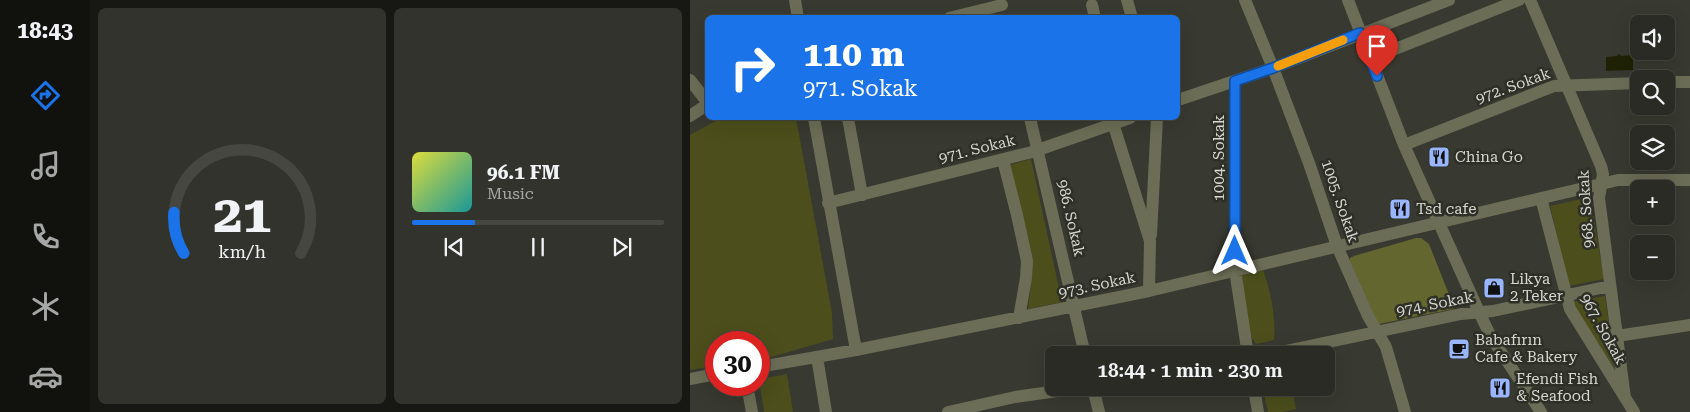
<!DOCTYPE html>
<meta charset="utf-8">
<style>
:root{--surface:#2a2b24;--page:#32332c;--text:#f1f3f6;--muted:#a5a7a6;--line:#464741;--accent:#1a73e8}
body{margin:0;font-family:"Roboto Serif",serif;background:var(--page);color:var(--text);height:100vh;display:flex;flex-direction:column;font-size:19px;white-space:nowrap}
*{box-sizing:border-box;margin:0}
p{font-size:16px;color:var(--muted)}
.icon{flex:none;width:28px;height:28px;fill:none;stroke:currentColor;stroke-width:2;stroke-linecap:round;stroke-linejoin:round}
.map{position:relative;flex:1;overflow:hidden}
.panel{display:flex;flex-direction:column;gap:8px;padding:8px;background:#171814;width:600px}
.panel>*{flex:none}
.guide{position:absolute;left:15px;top:15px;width:475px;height:105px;border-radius:8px;box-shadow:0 5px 20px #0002,0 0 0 1px var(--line);background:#1a73e8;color:#fff;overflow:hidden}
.controls{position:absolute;left:940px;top:15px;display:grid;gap:10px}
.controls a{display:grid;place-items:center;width:45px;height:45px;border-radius:8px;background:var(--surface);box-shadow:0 5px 20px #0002,0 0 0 1px var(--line);font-size:25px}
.speed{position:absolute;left:15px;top:331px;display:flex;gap:10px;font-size:25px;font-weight:700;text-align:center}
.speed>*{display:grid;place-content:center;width:65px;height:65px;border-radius:50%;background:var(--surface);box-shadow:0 5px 20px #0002,0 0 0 1px var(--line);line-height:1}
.speed .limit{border:8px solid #d22;background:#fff;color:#111}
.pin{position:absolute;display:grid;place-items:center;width:42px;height:42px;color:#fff;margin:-51px -21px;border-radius:50% 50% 50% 0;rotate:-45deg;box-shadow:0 0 5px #0007}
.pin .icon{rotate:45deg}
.me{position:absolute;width:55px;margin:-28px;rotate:0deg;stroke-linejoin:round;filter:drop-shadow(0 0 4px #0008)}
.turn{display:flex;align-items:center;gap:18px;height:105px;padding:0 15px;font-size:22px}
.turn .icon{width:65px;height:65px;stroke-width:2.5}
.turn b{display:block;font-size:35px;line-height:42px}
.panel .tile{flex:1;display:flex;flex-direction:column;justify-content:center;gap:8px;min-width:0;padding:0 18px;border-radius:8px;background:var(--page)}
.panel .dial{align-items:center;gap:0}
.dial svg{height:130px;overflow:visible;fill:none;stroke:var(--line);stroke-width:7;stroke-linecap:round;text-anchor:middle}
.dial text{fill:var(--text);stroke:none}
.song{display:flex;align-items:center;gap:15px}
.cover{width:60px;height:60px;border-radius:8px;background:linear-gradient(135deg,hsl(60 70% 55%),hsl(180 70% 35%))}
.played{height:5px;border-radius:2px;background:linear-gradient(90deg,var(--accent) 25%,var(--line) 25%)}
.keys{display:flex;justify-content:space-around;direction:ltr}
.panel .tiles{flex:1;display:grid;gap:8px;grid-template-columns:repeat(2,1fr)}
.trip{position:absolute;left:355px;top:346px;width:290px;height:50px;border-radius:8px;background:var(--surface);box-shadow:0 5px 20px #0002,0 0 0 1px var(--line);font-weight:600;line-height:50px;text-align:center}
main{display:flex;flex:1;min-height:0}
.tab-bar{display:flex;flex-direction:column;width:90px;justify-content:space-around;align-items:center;background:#11110e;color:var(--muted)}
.tab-bar .icon{width:35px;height:35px}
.tab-bar .current{color:var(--accent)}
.tab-bar b{font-size:22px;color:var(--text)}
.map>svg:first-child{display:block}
</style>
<main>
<nav class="tab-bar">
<b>18:43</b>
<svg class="icon current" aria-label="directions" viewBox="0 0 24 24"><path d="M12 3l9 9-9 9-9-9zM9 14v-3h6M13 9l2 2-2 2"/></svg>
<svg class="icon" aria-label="music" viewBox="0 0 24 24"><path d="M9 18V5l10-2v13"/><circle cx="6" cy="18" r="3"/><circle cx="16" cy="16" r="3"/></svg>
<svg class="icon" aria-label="phone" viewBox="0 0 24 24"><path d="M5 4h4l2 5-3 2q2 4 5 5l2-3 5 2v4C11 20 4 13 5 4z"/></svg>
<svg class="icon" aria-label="climate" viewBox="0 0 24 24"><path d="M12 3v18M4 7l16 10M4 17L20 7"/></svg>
<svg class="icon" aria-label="car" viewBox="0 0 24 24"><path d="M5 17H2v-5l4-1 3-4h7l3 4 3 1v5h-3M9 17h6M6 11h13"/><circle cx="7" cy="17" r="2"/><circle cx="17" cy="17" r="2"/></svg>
</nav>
<section class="panel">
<div class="tiles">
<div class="tile dial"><svg viewBox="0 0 100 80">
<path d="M14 69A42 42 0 1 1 86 69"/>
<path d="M14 69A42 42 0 0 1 8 44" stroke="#1a73e8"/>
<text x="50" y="56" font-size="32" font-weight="700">21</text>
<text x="50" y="72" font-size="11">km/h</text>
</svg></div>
<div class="tile">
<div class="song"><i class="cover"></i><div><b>96.1 FM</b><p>Music</p></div></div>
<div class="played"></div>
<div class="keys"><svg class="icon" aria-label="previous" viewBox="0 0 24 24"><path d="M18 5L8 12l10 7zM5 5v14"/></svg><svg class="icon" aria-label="pause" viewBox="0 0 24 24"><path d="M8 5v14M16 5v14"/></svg><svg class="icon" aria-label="next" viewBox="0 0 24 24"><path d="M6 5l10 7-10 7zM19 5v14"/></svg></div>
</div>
</div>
</section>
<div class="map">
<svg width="1000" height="412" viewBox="0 0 1000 412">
<rect width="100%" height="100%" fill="#383930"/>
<path fill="#4c4f1b" d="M31 118H106L142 313 143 339 85 356 69 359V342H26V366L0 370V135Z
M341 159 372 302 338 309 342 276 320 165Z
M900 197 914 279 879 286 860 206Z
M573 270C581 292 586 317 584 340L566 344 562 338 548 283 550 275Z
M915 296 925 369 881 302Z
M97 374 103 412H74L69 379Z
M602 389 606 409 592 412H578L574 395Z"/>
<path fill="#63662f" d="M726 238H731L739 244 764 307 763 309 689 324 687 323 660 261V258L664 256Z"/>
<path fill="#202205" d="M929 54 932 56 943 55V70L916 71V57L927 56Z"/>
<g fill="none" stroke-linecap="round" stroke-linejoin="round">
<path stroke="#6b6d56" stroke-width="12" d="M105 0 108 18
M437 0 442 18
M555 0 583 68 619 163 647 246 678 316 696 347 715 412
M658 0 714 145 789 312 801 337 851 412
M840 0 911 166 913 174 909 198 935 398
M402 5 405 18
M259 18 312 5
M680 59 829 0
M0 80 18 103
M545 81V270L558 355
M976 82H1000
M488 100 583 68 759 0
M0 116 18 104
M124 118 166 350
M158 118 172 195
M340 118 395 355
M423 123 460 241 459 291
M714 145 864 86 949 83
M313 160 327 215 337 261 336 278 329 318
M851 198 880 309 944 412
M138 203 342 152 440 118
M461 235 467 118
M927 336 1000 325
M577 355 771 314 803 311 920 286
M127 357 136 412
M69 367 166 350 459 291 928 180H1000
M0 379 26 374
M57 385 62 412
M403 388 409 412
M564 388 568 412
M258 412 325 397 388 388"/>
</g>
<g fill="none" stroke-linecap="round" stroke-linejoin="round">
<g stroke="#114b97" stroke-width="12">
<path id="route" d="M545 251V81L583 68 670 33 687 76"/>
</g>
<use href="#route" stroke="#1a73e8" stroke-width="9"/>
<path stroke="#f59e0b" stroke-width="9" d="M588 66 653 40"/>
</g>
<defs>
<g id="restaurant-square" transform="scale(1.125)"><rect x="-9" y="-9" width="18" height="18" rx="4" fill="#99b5fd" stroke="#2e2f26"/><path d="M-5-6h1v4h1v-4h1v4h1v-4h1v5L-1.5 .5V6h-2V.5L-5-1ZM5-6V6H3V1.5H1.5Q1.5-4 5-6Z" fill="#111"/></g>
<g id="shop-square" transform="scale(1.125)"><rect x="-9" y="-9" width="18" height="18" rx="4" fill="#99b5fd" stroke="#2e2f26"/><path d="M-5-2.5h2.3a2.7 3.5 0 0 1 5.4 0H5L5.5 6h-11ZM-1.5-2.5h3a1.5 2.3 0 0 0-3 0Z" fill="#111"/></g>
<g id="cafe-square" transform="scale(1.125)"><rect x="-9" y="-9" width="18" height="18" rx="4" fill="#99b5fd" stroke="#2e2f26"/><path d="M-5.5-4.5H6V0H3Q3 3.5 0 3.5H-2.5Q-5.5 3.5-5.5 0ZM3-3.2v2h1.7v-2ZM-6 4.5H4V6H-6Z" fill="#111"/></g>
</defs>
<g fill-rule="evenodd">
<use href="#restaurant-square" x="749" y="157"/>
<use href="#restaurant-square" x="710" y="209"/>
<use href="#shop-square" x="804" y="288"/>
<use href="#cafe-square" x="769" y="349"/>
<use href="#restaurant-square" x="810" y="388"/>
</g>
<g text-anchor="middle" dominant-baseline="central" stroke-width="5" stroke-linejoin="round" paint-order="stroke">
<g font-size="15" fill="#d6d7d1" stroke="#2e2f26">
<text transform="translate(823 86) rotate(-20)">972. Sokak</text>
<text transform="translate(287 149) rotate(-14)">971. Sokak</text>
<text transform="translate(529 158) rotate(-90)">1004. Sokak</text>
<text transform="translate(650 201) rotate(71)">1005. Sokak</text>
<text transform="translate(896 209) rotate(-94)">968. Sokak</text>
<text transform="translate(381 218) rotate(77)">986. Sokak</text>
<text transform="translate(407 285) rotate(-12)">973. Sokak</text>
<text transform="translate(745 304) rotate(-11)">974. Sokak</text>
<text transform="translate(913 329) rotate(61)">967. Sokak</text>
</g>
<g font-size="15" fill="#d6d7d1" stroke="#2e2f26" text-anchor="start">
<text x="765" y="157">China Go</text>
<text x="726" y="209">Tsd cafe</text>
<text x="820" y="279">Likya<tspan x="820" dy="17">2 Teker</tspan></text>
<text x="785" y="340">Babafırın<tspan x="785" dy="17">Cafe &amp; Bakery</tspan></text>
<text x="826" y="379">Efendi Fish<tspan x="826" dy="17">&amp; Seafood</tspan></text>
</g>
</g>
</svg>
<div class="controls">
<a><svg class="icon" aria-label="sound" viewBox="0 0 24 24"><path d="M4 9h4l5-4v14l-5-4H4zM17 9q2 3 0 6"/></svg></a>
<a><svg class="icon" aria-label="search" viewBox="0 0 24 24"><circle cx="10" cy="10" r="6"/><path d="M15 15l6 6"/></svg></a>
<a><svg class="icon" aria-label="layers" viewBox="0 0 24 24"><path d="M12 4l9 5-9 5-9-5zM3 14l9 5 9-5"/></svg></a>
<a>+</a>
<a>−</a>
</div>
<div class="speed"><div class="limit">30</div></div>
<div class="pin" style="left:687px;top:76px;background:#d93025"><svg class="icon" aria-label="arrive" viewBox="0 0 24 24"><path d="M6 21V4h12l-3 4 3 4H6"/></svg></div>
<svg class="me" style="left:545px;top:251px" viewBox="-20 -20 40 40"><path d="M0-17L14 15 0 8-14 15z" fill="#1a73e8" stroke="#fff" stroke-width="4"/></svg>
<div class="trip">18:44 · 1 min · 230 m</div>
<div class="guide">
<div class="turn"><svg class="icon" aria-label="right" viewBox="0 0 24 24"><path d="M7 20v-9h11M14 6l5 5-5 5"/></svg><div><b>110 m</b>971. Sokak</div></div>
</div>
</div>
</main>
